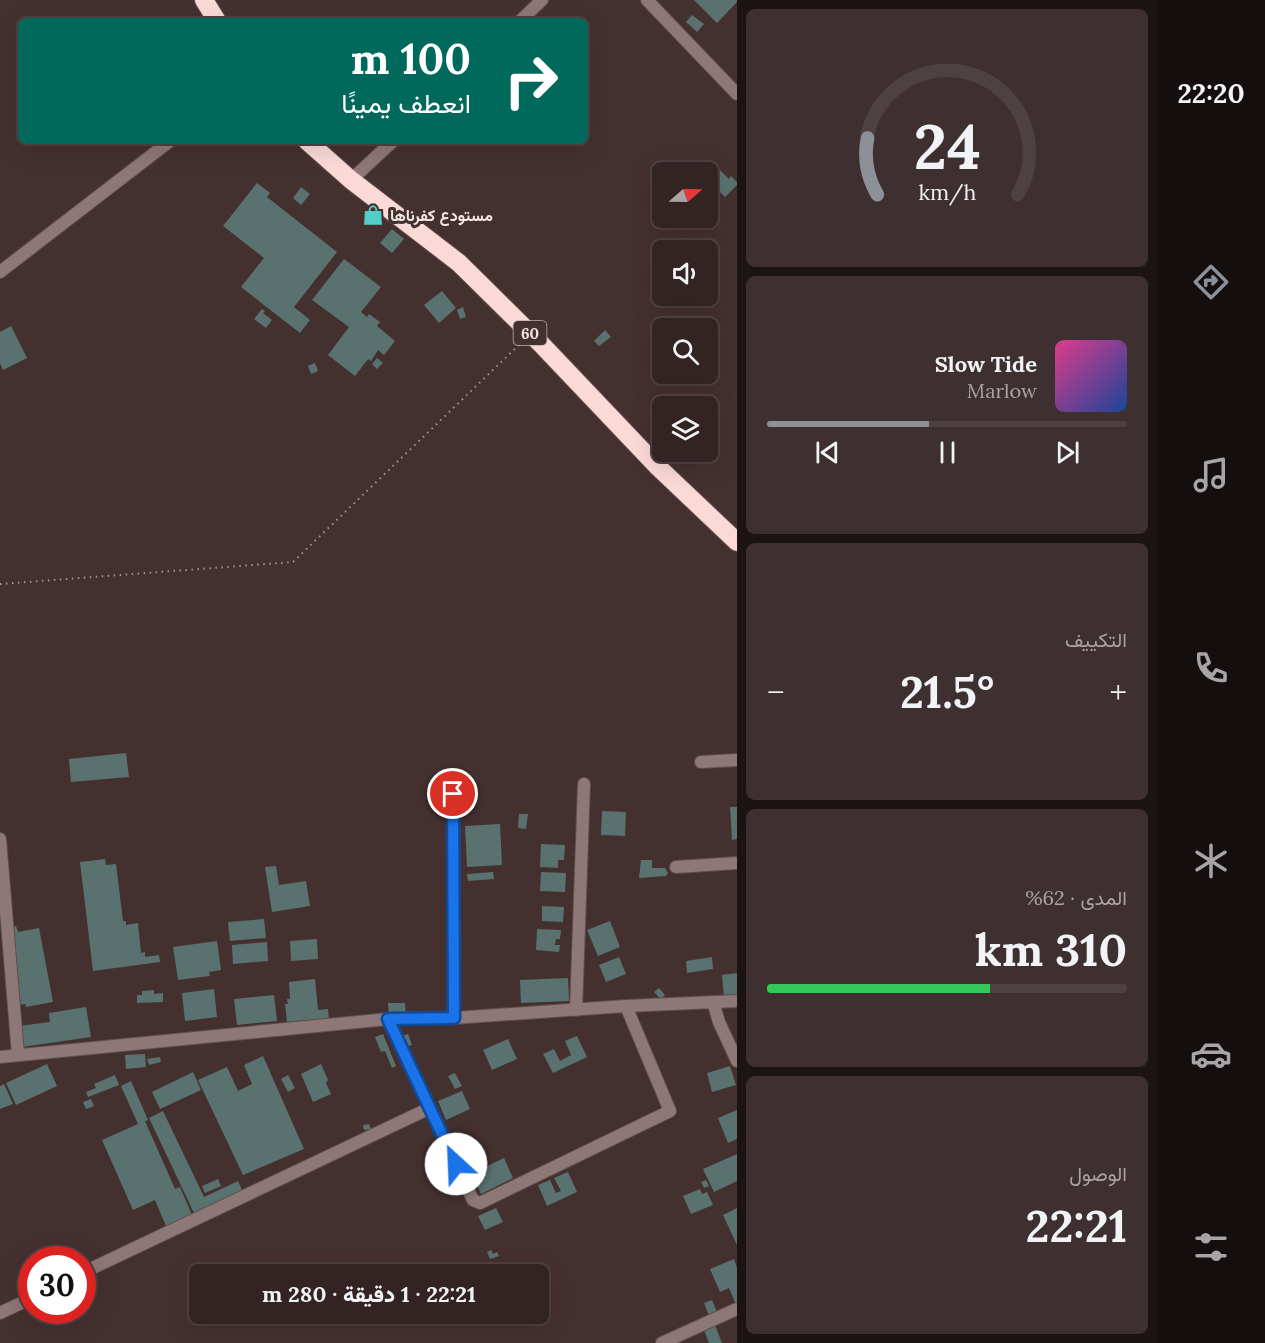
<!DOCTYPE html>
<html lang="ar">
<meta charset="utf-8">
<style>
:root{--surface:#332423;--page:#3e3030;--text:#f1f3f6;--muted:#a9a4a6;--line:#4e4141;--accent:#8c9099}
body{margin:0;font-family:Lora,Vazirmatn,serif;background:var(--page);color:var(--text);direction:rtl;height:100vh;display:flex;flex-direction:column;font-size:22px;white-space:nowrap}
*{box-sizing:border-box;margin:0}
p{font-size:20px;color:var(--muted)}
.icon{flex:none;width:33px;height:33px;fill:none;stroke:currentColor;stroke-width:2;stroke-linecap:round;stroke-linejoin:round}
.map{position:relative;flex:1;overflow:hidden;direction:ltr}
.sheet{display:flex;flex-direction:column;gap:9px;padding:9px;background:#1c1413;width:420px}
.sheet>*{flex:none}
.top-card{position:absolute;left:18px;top:18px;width:570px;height:126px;border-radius:9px;box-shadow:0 6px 24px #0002,0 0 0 2px var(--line);direction:rtl;background:#00695c;color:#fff;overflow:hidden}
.needle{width:39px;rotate:70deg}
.fabs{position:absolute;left:652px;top:162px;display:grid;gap:12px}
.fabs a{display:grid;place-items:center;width:66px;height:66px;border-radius:9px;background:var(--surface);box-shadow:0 6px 24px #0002,0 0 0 2px var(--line);font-size:30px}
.speed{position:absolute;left:18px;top:1246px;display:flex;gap:12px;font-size:30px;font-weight:700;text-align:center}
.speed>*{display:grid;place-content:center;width:78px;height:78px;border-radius:50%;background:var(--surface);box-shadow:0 6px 24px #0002,0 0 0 2px var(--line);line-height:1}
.speed .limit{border:9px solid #d22;background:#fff;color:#111}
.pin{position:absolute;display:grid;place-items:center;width:51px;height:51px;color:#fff;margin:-26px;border:3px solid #fff;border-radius:50%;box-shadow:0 2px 6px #0007}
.me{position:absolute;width:66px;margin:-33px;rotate:335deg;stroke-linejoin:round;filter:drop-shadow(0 0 4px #0008)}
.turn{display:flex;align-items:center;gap:21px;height:126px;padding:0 18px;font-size:27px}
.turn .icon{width:78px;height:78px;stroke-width:2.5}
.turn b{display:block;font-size:42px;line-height:51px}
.big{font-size:45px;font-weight:800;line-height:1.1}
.sheet .widget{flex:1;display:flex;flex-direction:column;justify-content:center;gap:9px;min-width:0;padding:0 21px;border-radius:9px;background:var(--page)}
.sheet .dial{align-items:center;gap:0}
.dial svg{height:156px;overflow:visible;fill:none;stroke:var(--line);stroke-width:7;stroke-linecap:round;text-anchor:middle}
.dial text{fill:var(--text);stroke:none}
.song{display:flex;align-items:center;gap:18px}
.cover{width:72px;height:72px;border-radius:9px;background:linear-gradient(135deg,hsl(330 70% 55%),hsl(220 70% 35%))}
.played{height:6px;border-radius:3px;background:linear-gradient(90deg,var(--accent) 45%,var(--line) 45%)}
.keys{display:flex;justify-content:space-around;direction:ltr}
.heat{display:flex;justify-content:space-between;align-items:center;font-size:33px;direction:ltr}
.charge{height:9px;border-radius:4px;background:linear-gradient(90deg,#34c759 62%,var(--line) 0)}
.trip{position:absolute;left:189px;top:1264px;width:360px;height:60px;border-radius:9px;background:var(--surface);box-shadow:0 6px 24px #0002,0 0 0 2px var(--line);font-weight:800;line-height:60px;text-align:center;direction:rtl}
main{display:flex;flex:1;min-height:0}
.tabs{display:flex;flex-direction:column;width:108px;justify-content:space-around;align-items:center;background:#140e0e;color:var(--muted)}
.tabs .icon{width:42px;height:42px}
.tabs .on{color:var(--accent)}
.tabs b{font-size:27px;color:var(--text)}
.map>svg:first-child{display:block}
</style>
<main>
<nav class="tabs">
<b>22:20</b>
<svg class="icon on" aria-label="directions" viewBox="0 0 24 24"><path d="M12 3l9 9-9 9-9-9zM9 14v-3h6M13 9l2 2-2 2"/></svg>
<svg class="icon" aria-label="music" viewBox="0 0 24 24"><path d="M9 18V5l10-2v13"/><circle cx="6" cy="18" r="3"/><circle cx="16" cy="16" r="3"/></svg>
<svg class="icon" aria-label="phone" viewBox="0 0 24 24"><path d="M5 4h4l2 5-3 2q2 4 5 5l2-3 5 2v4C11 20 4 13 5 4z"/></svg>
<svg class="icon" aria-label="climate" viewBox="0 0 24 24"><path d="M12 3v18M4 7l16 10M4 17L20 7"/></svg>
<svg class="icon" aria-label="car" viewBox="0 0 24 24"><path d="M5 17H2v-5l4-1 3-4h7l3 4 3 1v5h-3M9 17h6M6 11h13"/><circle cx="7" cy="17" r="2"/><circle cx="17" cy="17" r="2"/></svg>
<svg class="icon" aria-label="filters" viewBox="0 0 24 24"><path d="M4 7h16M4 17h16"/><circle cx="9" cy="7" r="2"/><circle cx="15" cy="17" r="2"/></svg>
</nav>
<section class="sheet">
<div class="widget dial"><svg viewBox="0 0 100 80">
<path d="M14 69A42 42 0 1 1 86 69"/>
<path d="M14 69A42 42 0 0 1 9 40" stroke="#8c9099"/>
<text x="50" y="56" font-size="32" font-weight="700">24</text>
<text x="50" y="72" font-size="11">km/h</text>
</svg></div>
<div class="widget">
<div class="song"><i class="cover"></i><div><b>Slow Tide</b><p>Marlow</p></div></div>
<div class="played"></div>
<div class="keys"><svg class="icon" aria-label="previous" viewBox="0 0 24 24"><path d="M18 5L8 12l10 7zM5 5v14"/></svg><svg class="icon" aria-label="pause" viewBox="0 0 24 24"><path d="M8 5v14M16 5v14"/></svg><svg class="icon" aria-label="next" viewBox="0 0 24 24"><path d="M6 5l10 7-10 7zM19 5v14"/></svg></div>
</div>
<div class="widget"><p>التكييف</p>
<div class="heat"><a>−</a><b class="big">21.5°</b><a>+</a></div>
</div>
<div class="widget"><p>المدى · 62%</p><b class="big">310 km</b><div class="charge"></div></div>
<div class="widget"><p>الوصول</p><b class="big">22:21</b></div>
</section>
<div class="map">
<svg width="737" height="1343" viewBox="0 0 737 1343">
<rect width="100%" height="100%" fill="#44302f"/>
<path fill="#597270" d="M694 0H737V2L717 23Z
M692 15 704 24 697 32 686 22Z
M718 168 729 179 731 176 737 182V185L725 197 715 187 719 183 711 174Z
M257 183 270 193 267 197 337 252 294 307 310 320 300 333 241 287 264 258 223 226Z
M301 187 310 194 301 205 293 198Z
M392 229 404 239 392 253 380 243Z
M344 259 381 287 361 312 367 317 369 314 380 322 377 326 395 341 384 355 378 350 371 361 368 359 355 376 328 355 349 327 312 300Z
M442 291 456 308 439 323 424 305Z
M463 307 466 317 460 319 457 310Z
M262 309 265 311 263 313 272 320 266 328 254 319Z
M11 326 27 358 3 370 0 363V332Z
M605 330 611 337 599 346 594 341Z
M377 358 383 363 377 369 372 364Z
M315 363 318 371 311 374 308 366Z
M126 753 129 777 71 782 69 759Z
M730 807H737V839L732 840Z
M602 811 626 812 625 836 601 835Z
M519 814H528L526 829 518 828Z
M500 824 502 865 467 867 465 826Z
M541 844 565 845 564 860H558V868L540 867Z
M105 859 106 865 116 864 123 921H126V925L138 923 141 953 145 952V957L159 955 160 962 93 971 80 862Z
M641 860H652V868H665L668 873 666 876 639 878Z
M276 866 279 885 306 881 310 906 272 912 265 867Z
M493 872 494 879 468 881 467 874Z
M541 872 566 873 565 892 540 891Z
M542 906 564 907 563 922 542 921Z
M264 919 266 938 230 941 228 922Z
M610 921 620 947 598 956 587 930Z
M16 926 18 932 39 928 53 1002 26 1007 25 1004 18 1005 6 927Z
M537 929 561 930 560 939H556L555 945H560L559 952 536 950Z
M317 939 318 959 291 961 290 941Z
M217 941 221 970 209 972 210 976 178 980 173 947Z
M267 942 268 961 233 964 232 945Z
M619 957 626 974 606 982 599 965Z
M712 957 713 969 687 973 686 961Z
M737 973V995L724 997 722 975Z
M568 978 569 1001 521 1003 520 980Z
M315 979 318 1010 328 1009 329 1020 306 1023V1020L287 1022 285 1004H288L287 999H290L289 982Z
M659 988 665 995 661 999 654 992Z
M214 989 217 1017 185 1021 182 993Z
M154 990V994L163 993V1002L137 1003V995H142V991Z
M274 995 277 1021 237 1025 234 999Z
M388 1003H405L406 1017H389Z
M86 1007 91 1037 22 1047 19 1026 50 1022 49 1013Z
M383 1034 396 1066 392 1068 385 1051 381 1052 375 1037Z
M408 1034 412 1045 406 1047 402 1036Z
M577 1036 587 1057 553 1073 543 1054 554 1049 560 1061 571 1055 565 1041Z
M508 1039 517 1059 492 1070 483 1050Z
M145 1054 146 1067 126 1069 125 1055Z
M263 1056 304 1149 243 1175 198 1080 227 1067 238 1091 252 1084 244 1065Z
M160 1057 161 1062 149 1065 147 1059Z
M47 1064 57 1086 16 1105 6 1083Z
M321 1064 328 1080 326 1083 331 1094 313 1102 301 1074Z
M730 1066 736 1085 712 1092 707 1073Z
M193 1072 201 1090 160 1109 152 1092Z
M455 1073 462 1086 455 1089 448 1076Z
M115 1075 119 1085 88 1097 86 1092 96 1088 94 1084Z
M288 1075 295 1088 288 1092 281 1079Z
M131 1081 148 1120 145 1121 175 1189 180 1187 192 1215 166 1226 155 1200 133 1210 102 1140 138 1124 121 1086Z
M4 1084 13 1104 0 1109V1086Z
M462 1091 470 1109 446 1120 438 1101Z
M91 1099 94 1106 86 1109 83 1102Z
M737 1110V1139L728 1143 718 1118Z
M163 1111 204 1197 238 1181 242 1190 194 1213 149 1118Z
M369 1124 371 1129 364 1130 363 1125Z
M737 1154V1181L714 1192 703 1169Z
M504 1158 513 1178 481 1194 471 1174Z
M568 1172 577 1192 547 1206 538 1185 550 1180 556 1193 558 1192 561 1191 554 1178Z
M218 1179 221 1186 205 1193 202 1186Z
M706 1180 709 1186 704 1188 701 1182Z
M700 1189 702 1194 707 1192 713 1205 691 1214 683 1196Z
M496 1208 503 1222 485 1230 478 1216Z
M737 1208V1245L723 1215Z
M491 1250 493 1254 497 1252 499 1256 490 1259 487 1252Z
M734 1259 737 1268V1307L729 1288 720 1292 710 1269Z
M712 1300 717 1312 709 1316 704 1303Z
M715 1325 722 1343H709L704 1330Z"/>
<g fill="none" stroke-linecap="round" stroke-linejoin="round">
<g stroke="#604d4c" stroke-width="14">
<path id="street" d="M647 0 737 94
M520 21 542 0
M351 180 393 141
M0 272 170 141
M701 762 737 760
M453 794 454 1018
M0 839 18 1055
M676 867 737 863
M713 1002 719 1022 737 1061
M576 1010 584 784
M388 1019 473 1200 480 1203 670 1111 626 1006
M0 1057 388 1019 454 1018 626 1006 737 1001
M82 1273 430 1108
M0 1313 32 1298
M662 1343 737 1309"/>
</g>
<g stroke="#604d4c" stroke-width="20">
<path id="highway" d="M204 0 217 21
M307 141 351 180 459 263 542 345 658 467 737 542"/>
</g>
<path stroke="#a49493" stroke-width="2" stroke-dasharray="1.5 4.5" stroke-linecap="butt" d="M0 584 293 562 520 344"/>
<use href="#street" stroke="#8e7877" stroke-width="12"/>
<use href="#highway" stroke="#fad9d7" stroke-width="18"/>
</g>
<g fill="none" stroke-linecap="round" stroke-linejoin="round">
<g stroke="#114b97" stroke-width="15">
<path id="route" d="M453 794 454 1018 388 1019 456 1164"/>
</g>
<use href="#route" stroke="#1a73e8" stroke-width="10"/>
</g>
<defs>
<g id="shop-bare" transform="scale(1.62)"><path d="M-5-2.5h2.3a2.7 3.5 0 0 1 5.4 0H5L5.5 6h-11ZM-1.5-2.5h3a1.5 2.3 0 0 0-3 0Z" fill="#53cdca" stroke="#44302f" stroke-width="2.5" paint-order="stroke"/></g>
</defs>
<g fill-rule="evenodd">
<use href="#shop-bare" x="373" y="215"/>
</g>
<g text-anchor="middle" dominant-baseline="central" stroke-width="6" stroke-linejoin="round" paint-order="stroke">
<rect fill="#44302f" stroke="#beafae" stroke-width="1.5" x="513.5" y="321" width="33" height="24" rx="4.5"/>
<g font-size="15" font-weight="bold" fill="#f3e6e5">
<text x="530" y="333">60</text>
</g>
<g font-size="16" font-weight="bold" fill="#f3e6e5" stroke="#44302f" text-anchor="start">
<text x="390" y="215">مستودع كفرناها</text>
</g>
</g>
</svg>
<div class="fabs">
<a><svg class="needle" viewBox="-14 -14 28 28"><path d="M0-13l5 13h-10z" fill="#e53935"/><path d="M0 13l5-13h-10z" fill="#a9a4a6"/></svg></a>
<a><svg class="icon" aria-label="sound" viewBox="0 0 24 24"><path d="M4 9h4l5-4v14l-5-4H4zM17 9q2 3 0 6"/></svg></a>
<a><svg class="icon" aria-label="search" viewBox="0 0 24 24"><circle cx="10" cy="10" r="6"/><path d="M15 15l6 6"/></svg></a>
<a><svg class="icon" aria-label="layers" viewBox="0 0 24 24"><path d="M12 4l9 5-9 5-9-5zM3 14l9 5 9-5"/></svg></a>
</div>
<div class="speed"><div class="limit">30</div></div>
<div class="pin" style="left:453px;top:794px;background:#d93025"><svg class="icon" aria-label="arrive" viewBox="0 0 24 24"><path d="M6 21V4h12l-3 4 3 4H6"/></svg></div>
<svg class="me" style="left:456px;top:1164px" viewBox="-20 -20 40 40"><circle r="19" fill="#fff"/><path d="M0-13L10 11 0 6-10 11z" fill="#1a73e8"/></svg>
<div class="trip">22:21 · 1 دقيقة · 280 m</div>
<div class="top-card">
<div class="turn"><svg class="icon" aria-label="right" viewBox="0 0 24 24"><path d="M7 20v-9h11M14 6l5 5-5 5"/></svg><div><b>100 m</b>انعطف يمينًا</div></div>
</div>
</div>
</main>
